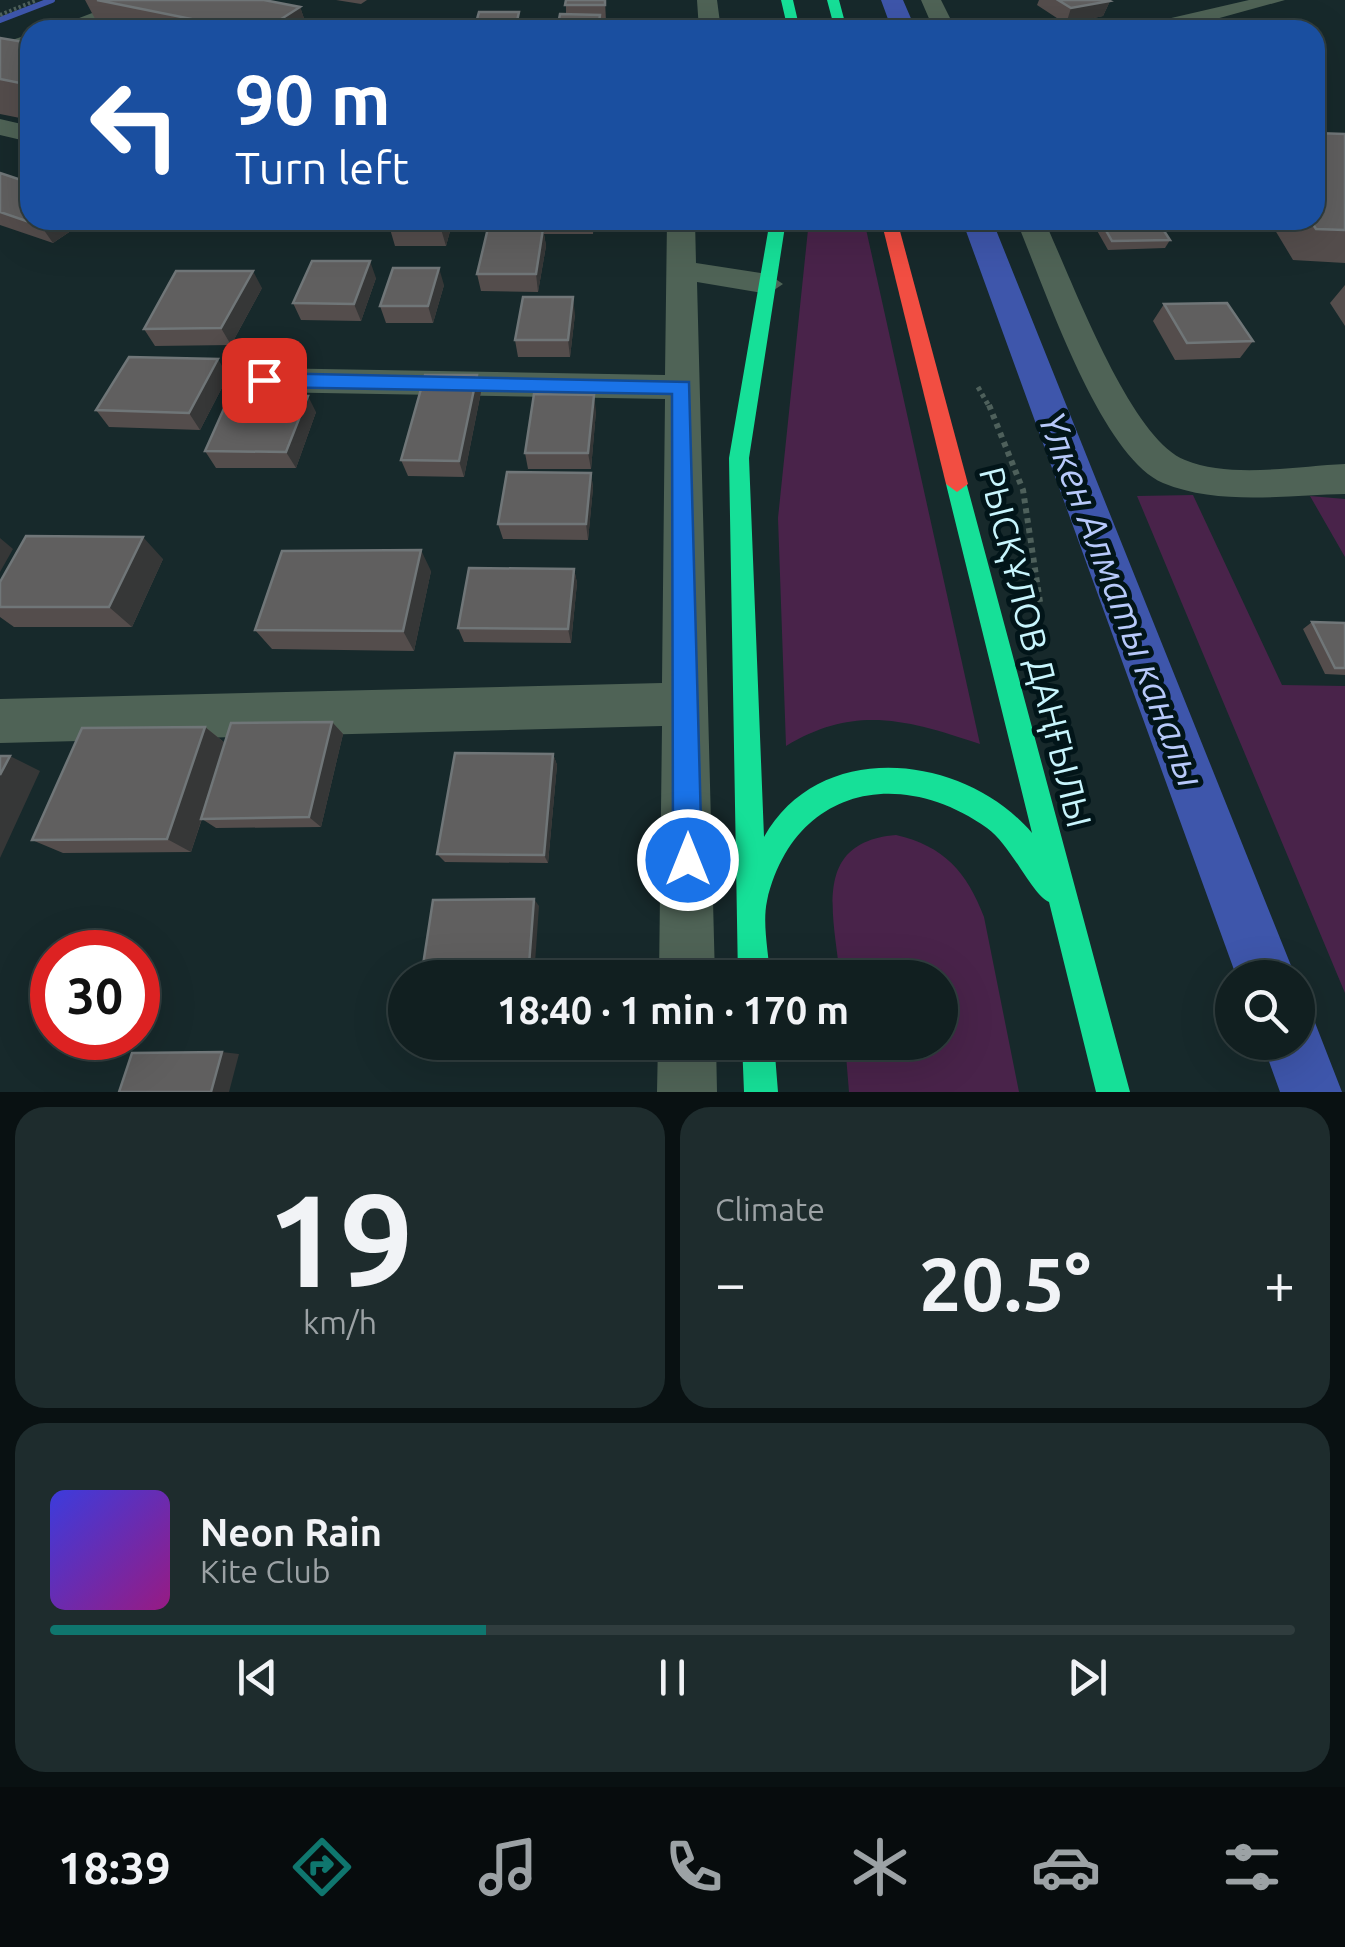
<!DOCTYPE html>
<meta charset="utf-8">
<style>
:root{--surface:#111f20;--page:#1e2c2d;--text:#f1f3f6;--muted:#9ca2a5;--line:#303d3e;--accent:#0f766e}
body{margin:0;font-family:Ubuntu,sans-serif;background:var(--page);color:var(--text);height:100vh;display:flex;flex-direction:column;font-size:38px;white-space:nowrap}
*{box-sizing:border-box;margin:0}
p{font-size:32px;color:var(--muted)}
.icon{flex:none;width:55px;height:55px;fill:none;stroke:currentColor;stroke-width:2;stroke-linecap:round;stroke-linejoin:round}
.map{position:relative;height:1092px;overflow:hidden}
.drawer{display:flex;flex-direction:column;gap:15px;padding:15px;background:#091112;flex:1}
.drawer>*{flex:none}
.hud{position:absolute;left:20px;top:20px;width:1305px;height:210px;border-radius:30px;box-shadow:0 10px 40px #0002,0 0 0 2px var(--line);background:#1a4fa0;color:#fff;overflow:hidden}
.fabs{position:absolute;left:1215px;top:960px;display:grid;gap:20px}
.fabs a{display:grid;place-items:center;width:100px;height:100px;border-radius:50%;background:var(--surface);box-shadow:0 10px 40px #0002,0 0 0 2px var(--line);font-size:50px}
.speed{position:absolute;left:30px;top:930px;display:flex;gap:20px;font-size:50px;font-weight:700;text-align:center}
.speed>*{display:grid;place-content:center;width:130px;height:130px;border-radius:50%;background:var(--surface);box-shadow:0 10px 40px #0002,0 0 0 2px var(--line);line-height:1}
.speed .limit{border:15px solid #d22;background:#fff;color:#111}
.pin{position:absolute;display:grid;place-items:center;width:85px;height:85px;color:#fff;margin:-42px;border-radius:20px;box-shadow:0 5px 15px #0006}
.me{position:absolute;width:110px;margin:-55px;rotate:0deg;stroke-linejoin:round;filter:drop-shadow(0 0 8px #0008)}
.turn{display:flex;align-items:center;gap:35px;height:210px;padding:0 50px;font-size:45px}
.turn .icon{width:130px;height:130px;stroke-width:2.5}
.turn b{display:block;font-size:70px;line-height:85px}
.big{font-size:75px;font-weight:600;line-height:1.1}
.drawer .tile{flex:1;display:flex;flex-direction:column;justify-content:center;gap:15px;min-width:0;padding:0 35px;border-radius:30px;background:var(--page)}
.drawer .dial{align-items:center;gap:0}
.dial b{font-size:130px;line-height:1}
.song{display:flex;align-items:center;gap:30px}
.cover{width:120px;height:120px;border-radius:15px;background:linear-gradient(135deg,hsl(240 70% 55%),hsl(310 70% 35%))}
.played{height:10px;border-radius:5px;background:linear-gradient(90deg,var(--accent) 35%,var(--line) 35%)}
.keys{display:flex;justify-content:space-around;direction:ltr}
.heat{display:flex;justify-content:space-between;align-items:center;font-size:55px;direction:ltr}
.drawer .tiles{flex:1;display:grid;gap:15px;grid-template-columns:1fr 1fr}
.tile:last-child{grid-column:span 2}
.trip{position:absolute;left:388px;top:960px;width:570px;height:100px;border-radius:50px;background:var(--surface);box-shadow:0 10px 40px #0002,0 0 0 2px var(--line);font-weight:600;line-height:100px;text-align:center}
.menu{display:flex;height:160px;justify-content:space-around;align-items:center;background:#070c0d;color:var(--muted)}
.menu .icon{width:70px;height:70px}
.menu .on{color:var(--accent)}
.menu b{font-size:45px;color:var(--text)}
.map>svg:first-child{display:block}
</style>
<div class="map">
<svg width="1345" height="1092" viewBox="0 0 1345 1092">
<rect width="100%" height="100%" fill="#17292b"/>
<path fill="#49234a" d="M809 220H864L980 744C908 720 855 704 786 746L778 518Z
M1193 495 1282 685 1345 686V993L1137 496Z
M1310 496 1345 499V557Z
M896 835C944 846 967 872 984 917L1019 1092H849L845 1043 940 1042V978L840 977C834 916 811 842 896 835Z"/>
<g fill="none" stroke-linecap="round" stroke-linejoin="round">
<path stroke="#3e56ab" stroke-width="6" d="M0 20 52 0"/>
<path fill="#3e56ab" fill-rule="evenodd" d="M881 0H903L916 30H892Z
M962 220H992L1296 978H1237Z
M1298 1014 1314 1020 1342 1092H1280L1262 1042H1298Z"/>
<path stroke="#4e605b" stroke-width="4" stroke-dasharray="2.5 2.5" stroke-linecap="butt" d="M0 15 37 0"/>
<path stroke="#4e605b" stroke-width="5" stroke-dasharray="4 4" stroke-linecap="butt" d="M978 387 990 408"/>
<path stroke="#4e605b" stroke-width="6" stroke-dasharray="5 5" stroke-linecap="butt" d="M989 405 1023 490 1040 602"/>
<path fill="#4f6356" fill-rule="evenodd" d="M126 0H156L80 30H48Z
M697 0H717L721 30H699Z
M921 0H941L956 30H934Z
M1249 0H1285L1176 30H1138L1141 25Z
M30 34V48L0 58V44Z
M0 119 30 126V142L0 135Z
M667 220H695L696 263 768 274 783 284 768 294 697 282 715 978H659L662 726 0 743V699L662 683 665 399 264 392 252 388 247 380 252 372 264 368 665 375Z
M1016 220H1044C1071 277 1129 438 1185 460 1232 479 1296 466 1345 464V494C1286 495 1219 506 1163 483 1099 455 1044 285 1016 220Z
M658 1042H716L717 1092H657Z"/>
<path fill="#16e098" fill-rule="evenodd" d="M781 0H793L800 30H788Z
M827 0H839L847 30H835Z
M770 220H786L749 458 764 837C820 737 965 754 1032 833L946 484 957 476 965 478 1130 1092H1096L1049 902C1032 895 1011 845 987 828 898 765 793 789 767 901 762 924 769 954 770 978H738L729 458Z
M742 1042H774L778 1092H744Z"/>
<path fill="#f24e42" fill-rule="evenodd" d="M881 220H897L968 484 957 492 946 484Z"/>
</g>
<path fill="#544d4c" d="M85 0H264L300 7 308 30H101Z
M336 0H367L361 4Z
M566 0H605L606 21H600L601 30H557L566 15Z
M1039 0H1108L1110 1 1103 16 1066 24 1037 5Z
M0 38 30 43V120L0 114Z
M1345 134V263L1293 260 1269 220H1315Z
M0 173 30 220H87L53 243 0 225Z
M289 220H354L352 224 291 225Z
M453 220 446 246H395L390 229Z
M527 220H594L593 234H544L546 246 538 292 481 291 477 274 528 229Z
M1091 220H1157L1170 240 1165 248 1108 250Z
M376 278 361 321 301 320 293 303Z
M444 285 433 323H386L380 306Z
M1345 285V326L1330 303Z
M262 288 231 345 155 346 144 329Z
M1164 304 1253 341 1240 358 1175 360 1153 321Z
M575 314 570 357H518L515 340Z
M228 376 200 430 109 427 96 410Z
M481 392 464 477 408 476 401 460Z
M596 411 591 469H528L525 453Z
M316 412 296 468H216L205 451Z
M591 473 593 488 588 540 503 539 498 524Z
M163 559 132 627H14L0 617V582Z
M574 569 577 583 571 643 464 642 458 628Z
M431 571 414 651 272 649 255 630Z
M1312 622 1345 623V675L1325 674 1303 629Z
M332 722 343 734 321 827 216 828 202 819 191 852 63 853 32 840 205 727 225 743Z
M553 754 557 765 548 863 445 862 437 854Z"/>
<path fill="#363737" d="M1110 1 1103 16 1066 24 1071 8Z
M300 7 308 30H264Z
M519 12 520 30H515Z
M50 220H87L53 243 41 226Z
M444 220H453L446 246 441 229Z
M543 229 546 246 538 292 536 274Z
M370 261 376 278 361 321 354 304Z
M439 268 444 285 433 323 428 306Z
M253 271 262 288 231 345 221 328Z
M573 297 575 314 570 357 568 340Z
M218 359 228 376 200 430 189 413Z
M477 375 481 392 464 477 459 461Z
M594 395 596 411 591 469 588 453Z
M308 396 316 412 296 468 286 452Z
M591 473 593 488 588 540 586 524Z
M143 537 163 559 132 627 109 607Z
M0 538 13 549 0 572Z
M421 550 431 571 414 651 403 631Z
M574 569 577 583 571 643 568 629Z
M332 722 343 734 321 827 309 817Z
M205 727 226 744 191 852 167 839Z
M553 754 557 765 548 863 544 855Z
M10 756 40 771 0 858V775Z
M534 899 539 906 534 978H528Z
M222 1052 239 1054 229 1092H211Z"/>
<path fill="#605f5f" stroke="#707678" stroke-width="2.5" d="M97 0H264L300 7 264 30H246Z
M566 0H605V5H565Z
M1058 0H1108L1110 1 1071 8Z
M479 12H519L515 30H474Z
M560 14 600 15 598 30H557Z
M0 38 30 43V85L0 79Z
M1315 133 1345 134V230L1316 229 1310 220H1315Z
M0 173 30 183V220H50L41 226 0 212Z
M393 220H444L441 229H390Z
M1100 220H1157L1170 240 1112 241Z
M488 228 543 229 536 274H477Z
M312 261H370L354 304 293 303Z
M393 268H439L428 306H380Z
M176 271H253L221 328 144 329Z
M523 297H573L568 340H515Z
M1227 303 1253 341 1187 343 1164 304Z
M129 357 218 359 189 413 96 410Z
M425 375H477L459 461 401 460Z
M534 394 594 395 588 453H525Z
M230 395 308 396 286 452 205 451Z
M507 472 591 473 586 524H498Z
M26 536 143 537 109 607H0V582Z
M421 550 403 631 255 630 282 551Z
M469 568 574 569 568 629 458 628Z
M1312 622 1345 623V668H1335Z
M332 722 309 817 201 819 231 723Z
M205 727 167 839 32 840 82 728Z
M455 753 553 754 544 855 437 854Z
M0 756H10L0 775Z
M534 899 528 978H421L433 900Z
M222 1052 211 1092H119L132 1053Z"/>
<path fill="#1a73e8" stroke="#114b97" stroke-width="2.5" d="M264 373 689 382 702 860 698 871 688 875 677 871 673 860 672 394 264 387 255 380Z"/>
<g text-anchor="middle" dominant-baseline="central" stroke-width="10" stroke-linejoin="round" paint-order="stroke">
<g font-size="35" fill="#c8f5fd" stroke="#021519">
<text transform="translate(1036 647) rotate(76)">РЫСҚҰЛОВ ДАҢҒЫЛЫ</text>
</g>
<g font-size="38" font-style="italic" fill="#b7c9fa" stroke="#021519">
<text transform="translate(1122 599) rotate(69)">Үлкен Алматы каналы</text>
</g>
</g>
</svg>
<div class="fabs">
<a><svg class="icon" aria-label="search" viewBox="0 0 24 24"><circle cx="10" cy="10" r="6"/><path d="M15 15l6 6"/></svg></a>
</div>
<div class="speed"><div class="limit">30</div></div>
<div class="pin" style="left:264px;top:380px;background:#d93025"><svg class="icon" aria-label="arrive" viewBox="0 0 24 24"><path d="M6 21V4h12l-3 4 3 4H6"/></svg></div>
<svg class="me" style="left:688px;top:860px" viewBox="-20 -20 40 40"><circle r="17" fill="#1a73e8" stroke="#fff" stroke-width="3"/><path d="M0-11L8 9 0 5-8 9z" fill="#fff"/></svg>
<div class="trip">18:40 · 1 min · 170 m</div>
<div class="hud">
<div class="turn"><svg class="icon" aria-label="left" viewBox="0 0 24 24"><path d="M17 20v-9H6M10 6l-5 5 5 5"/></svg><div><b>90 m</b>Turn left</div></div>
</div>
</div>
<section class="drawer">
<div class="tiles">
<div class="tile dial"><b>19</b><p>km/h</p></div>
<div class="tile"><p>Climate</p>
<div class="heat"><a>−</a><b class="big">20.5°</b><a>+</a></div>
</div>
<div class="tile">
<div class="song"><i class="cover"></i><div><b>Neon Rain</b><p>Kite Club</p></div></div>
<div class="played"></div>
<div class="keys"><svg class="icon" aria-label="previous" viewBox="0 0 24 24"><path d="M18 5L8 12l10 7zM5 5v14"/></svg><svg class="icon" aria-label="pause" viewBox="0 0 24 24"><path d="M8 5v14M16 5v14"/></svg><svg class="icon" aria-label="next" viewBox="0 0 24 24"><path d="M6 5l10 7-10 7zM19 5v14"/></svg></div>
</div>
</div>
</section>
<nav class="menu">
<b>18:39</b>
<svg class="icon on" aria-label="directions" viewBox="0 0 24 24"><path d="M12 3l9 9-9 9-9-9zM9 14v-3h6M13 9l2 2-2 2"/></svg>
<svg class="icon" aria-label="music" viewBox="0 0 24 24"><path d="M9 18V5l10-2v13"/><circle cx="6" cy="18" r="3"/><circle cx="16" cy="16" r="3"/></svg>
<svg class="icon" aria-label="phone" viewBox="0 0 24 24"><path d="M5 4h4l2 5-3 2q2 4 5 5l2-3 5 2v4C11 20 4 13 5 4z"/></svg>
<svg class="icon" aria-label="climate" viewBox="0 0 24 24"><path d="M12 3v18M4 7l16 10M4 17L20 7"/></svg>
<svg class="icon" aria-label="car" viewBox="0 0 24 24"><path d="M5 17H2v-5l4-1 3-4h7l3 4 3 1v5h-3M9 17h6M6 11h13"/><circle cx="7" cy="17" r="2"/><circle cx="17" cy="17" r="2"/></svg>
<svg class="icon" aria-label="filters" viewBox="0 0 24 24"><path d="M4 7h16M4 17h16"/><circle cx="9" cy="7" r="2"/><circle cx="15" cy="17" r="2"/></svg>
</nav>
